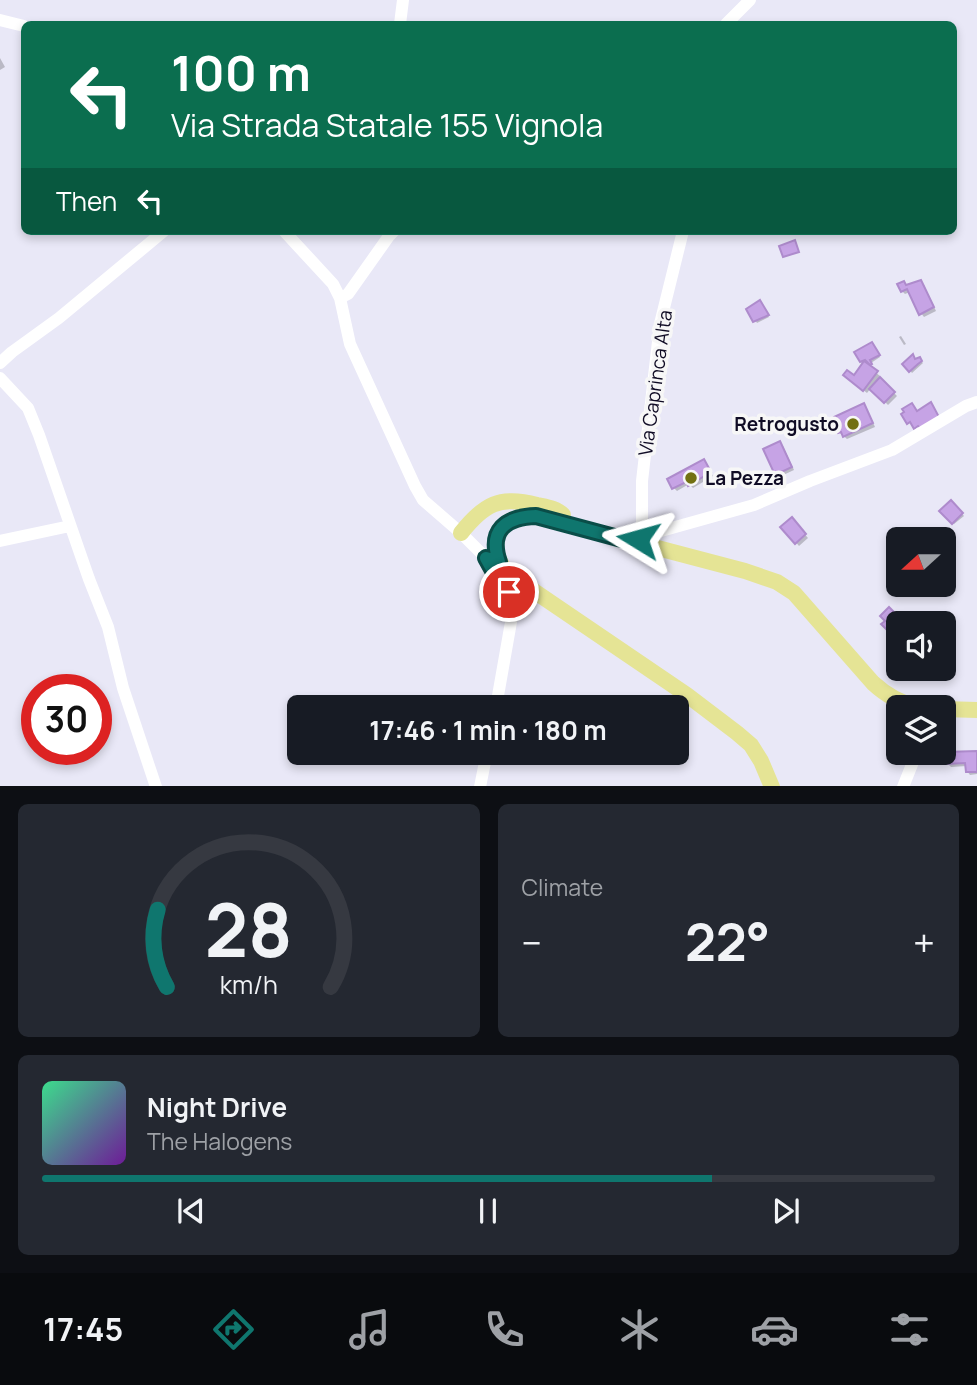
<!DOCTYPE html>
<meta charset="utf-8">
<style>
:root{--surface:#171b24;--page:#242831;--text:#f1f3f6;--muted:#9ea1a6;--line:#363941;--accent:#0f766e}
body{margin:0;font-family:Manrope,sans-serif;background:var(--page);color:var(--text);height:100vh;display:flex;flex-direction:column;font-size:26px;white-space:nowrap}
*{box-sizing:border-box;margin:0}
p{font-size:23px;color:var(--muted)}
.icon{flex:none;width:38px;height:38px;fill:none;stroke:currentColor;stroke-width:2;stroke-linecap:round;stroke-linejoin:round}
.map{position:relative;height:786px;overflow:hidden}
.side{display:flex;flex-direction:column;gap:18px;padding:18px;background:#0d0f14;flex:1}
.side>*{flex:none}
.hud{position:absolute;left:21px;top:21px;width:936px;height:214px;border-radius:10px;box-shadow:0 4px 10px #0003;background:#0b6e4f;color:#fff;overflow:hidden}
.needle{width:46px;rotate:249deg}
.tools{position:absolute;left:886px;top:527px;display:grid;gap:14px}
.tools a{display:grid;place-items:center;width:70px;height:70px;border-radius:10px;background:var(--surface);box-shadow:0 4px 10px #0003;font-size:35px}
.speed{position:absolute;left:21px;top:674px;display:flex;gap:14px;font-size:35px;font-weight:700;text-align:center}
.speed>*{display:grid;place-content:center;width:91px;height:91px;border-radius:50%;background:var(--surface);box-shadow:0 4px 10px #0003;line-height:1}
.speed .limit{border:10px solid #d22;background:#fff;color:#111}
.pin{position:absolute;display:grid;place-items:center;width:60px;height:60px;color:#fff;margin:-30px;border:4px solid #fff;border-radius:50%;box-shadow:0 2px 7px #0007}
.me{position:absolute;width:77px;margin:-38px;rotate:278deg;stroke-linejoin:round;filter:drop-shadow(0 0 5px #0008)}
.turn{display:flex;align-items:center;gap:24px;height:147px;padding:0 35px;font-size:32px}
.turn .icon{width:91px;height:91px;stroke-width:2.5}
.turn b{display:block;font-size:49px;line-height:60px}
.then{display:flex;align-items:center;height:66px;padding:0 35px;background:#0003;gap:14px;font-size:26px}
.big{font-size:52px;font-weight:700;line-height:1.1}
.side .card{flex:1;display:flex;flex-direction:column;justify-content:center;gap:10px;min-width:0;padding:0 24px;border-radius:10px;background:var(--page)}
.side .dial{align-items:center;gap:0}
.dial svg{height:182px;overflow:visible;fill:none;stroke:var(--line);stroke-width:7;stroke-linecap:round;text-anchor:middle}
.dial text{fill:var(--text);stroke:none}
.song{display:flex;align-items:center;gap:21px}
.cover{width:84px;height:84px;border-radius:10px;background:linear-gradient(135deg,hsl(150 70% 55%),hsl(280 70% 35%))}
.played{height:7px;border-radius:4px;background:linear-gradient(90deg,var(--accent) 75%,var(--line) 75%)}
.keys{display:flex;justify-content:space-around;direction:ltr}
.heat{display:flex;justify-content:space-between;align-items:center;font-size:38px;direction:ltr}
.side .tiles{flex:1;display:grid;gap:18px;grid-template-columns:1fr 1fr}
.card:last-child{grid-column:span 2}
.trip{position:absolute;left:287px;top:695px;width:402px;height:70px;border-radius:10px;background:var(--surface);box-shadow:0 4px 10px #0003;font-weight:700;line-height:70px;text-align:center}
.tabs{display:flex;height:112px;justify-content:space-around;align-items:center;background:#090b0e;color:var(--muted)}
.tabs .icon{width:49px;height:49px}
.tabs .on{color:var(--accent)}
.tabs b{font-size:32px;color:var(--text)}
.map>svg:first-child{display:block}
</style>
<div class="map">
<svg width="977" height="787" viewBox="0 0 977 787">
<rect width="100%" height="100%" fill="#e9e8f7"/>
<path fill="#0003" d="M0 58 5 67 0 70Z
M921 282 924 285 936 311 924 317 921 313 910 292 905 294 902 291 907 286Z
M761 304 769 317 757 323 748 309Z
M901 336 906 344 904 345 899 337Z
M874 346 880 357 871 363 868 360 864 363 880 376 879 378 897 396 888 405 871 388 867 393 848 378H854L864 364 861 361Z
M915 358 916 360 921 361 923 363 912 373 905 364Z
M864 405 867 409 875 427 847 439 839 432Z
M780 443 783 446 794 470 779 477 776 474Z
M707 464 713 476 693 488 689 484 677 491 674 488Z
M951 502 964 516 954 524 942 511Z
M792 520 808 538 799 546 783 527Z
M889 609 903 623H898V634L895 636 884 624Z
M943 642 948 646 949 663H943Z
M977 753V774L970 775 967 771V766L951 767 947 763Z"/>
<path fill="#c6a3e5" stroke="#ae8bcc" stroke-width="2" d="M795 240 799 252 783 257 779 246Z
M921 280 934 307 919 315 907 289 901 292 897 284 904 281 906 285Z
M760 300 769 315 753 322 746 309Z
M872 342 880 355 870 360 872 364 870 365 865 360 860 362 854 352Z
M913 354 915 359 920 357 922 361 918 364 909 372 902 364Z
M864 361 878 371 863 391 843 375 847 370 854 375Z
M880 377 895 392 884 403 869 389Z
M931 402 939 417 920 428 918 426 914 429 910 422 907 424 901 414 904 412 902 409 912 403 917 411Z
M864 403 873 423 843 437 841 432 838 433 832 420 835 419 834 417Z
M780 441 792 467 775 475 763 449Z
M704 459 711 472 688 486 686 482 672 489 667 479Z
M951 500 963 513 952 524 939 511Z
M792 517 806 534 795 544 780 527Z
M889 607 904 622 898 623V628L891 634 881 624 885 621 880 616Z
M977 751V772H966L965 763 946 764 945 752Z"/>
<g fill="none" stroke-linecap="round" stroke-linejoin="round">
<path stroke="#fff" stroke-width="12" d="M0 20 24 26
M400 24 403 0
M726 24 750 0
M284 231 333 284 340 298 350 344 415 486 423 500 461 533 486 558 499 562
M340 298 348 294 389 236 394 231
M0 363 12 352 59 318 164 231
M0 378 28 408 39 435 89 579 108 627 123 688 156 787
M642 537V481L660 324 683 231
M0 541 70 526
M633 543 642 537 661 531 754 505 810 481 892 450 966 406 977 402
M486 558 496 577 509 592 514 605 496 707
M480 787 487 752
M903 787 917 752"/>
<path stroke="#e5e495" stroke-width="16" d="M461 533C484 504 500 495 537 505 546 507 556 508 563 515
M943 709 977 710
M772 787 761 761 751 745 737 733 687 695 509 574C493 558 489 529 514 519 521 516 529 516 536 516L745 571 777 582 794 593 873 683C886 695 899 703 917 707"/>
</g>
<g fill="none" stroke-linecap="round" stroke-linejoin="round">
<g stroke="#0a4d48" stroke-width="18">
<path id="route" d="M509 592 496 576 486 558 499 562C488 530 506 517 536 516L633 542 638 539"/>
</g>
<use href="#route" stroke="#0f766e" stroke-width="12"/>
</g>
<g fill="#727012" stroke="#f7f7f7" stroke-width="2.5">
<circle cx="853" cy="424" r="7"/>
<circle cx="691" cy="478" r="7"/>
</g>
<g text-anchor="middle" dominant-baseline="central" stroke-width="7" stroke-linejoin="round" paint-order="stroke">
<g font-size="19" fill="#100c25" stroke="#f7f7f7">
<text transform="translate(655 383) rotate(-82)">Via Caprinca Alta</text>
</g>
<g font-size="19" font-weight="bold" fill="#100c25" stroke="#f7f7f7" text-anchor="end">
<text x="839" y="424">Retrogusto</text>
<text x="705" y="478" text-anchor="start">La Pezza</text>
</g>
</g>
</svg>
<div class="tools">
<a><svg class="needle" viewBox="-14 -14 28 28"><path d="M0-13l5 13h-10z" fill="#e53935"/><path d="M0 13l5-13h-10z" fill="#9ea1a6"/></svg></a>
<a><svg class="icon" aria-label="sound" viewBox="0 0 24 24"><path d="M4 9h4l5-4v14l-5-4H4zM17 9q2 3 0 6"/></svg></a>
<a><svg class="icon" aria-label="layers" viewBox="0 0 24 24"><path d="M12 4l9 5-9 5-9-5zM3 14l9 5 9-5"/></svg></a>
</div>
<div class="speed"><div class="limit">30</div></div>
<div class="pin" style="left:509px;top:592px;background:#d93025"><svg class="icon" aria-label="arrive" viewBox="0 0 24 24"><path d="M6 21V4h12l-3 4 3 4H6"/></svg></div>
<svg class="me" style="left:638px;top:539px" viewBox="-20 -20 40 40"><path d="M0-17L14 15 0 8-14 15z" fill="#0f766e" stroke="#fff" stroke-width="4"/></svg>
<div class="trip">17:46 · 1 min · 180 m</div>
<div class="hud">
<div class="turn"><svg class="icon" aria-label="left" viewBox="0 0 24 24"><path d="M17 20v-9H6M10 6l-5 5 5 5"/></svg><div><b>100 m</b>Via Strada Statale 155 Vignola</div></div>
<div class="then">Then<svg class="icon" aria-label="left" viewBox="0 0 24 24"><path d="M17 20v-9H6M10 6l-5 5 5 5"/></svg></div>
</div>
</div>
<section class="side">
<div class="tiles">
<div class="card dial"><svg viewBox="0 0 100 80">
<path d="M14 69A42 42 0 1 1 86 69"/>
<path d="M14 69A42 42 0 0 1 10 35" stroke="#0f766e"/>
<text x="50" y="56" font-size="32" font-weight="700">28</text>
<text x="50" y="72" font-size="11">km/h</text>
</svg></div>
<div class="card"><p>Climate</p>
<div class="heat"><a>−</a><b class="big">22°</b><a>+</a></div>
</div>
<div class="card">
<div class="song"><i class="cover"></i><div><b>Night Drive</b><p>The Halogens</p></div></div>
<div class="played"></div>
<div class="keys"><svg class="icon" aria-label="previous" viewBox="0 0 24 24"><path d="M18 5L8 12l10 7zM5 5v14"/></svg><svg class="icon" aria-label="pause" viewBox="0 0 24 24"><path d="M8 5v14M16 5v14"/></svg><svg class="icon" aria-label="next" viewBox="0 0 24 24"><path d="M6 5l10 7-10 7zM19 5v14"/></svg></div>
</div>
</div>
</section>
<nav class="tabs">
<b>17:45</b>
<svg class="icon on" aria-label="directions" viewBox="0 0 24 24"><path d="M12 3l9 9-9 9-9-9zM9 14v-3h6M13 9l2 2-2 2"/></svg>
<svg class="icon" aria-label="music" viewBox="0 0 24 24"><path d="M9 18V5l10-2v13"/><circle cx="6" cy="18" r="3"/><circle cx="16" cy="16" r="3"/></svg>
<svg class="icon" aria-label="phone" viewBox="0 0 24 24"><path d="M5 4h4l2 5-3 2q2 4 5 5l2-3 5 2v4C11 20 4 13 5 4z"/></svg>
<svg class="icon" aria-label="climate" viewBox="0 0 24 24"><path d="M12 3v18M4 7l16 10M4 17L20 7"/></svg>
<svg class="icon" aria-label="car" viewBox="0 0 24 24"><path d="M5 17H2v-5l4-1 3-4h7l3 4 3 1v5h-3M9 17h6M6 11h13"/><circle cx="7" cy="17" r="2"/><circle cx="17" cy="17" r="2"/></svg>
<svg class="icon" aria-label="filters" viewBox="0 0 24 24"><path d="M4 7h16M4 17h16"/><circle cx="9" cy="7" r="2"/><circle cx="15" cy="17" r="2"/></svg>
</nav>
